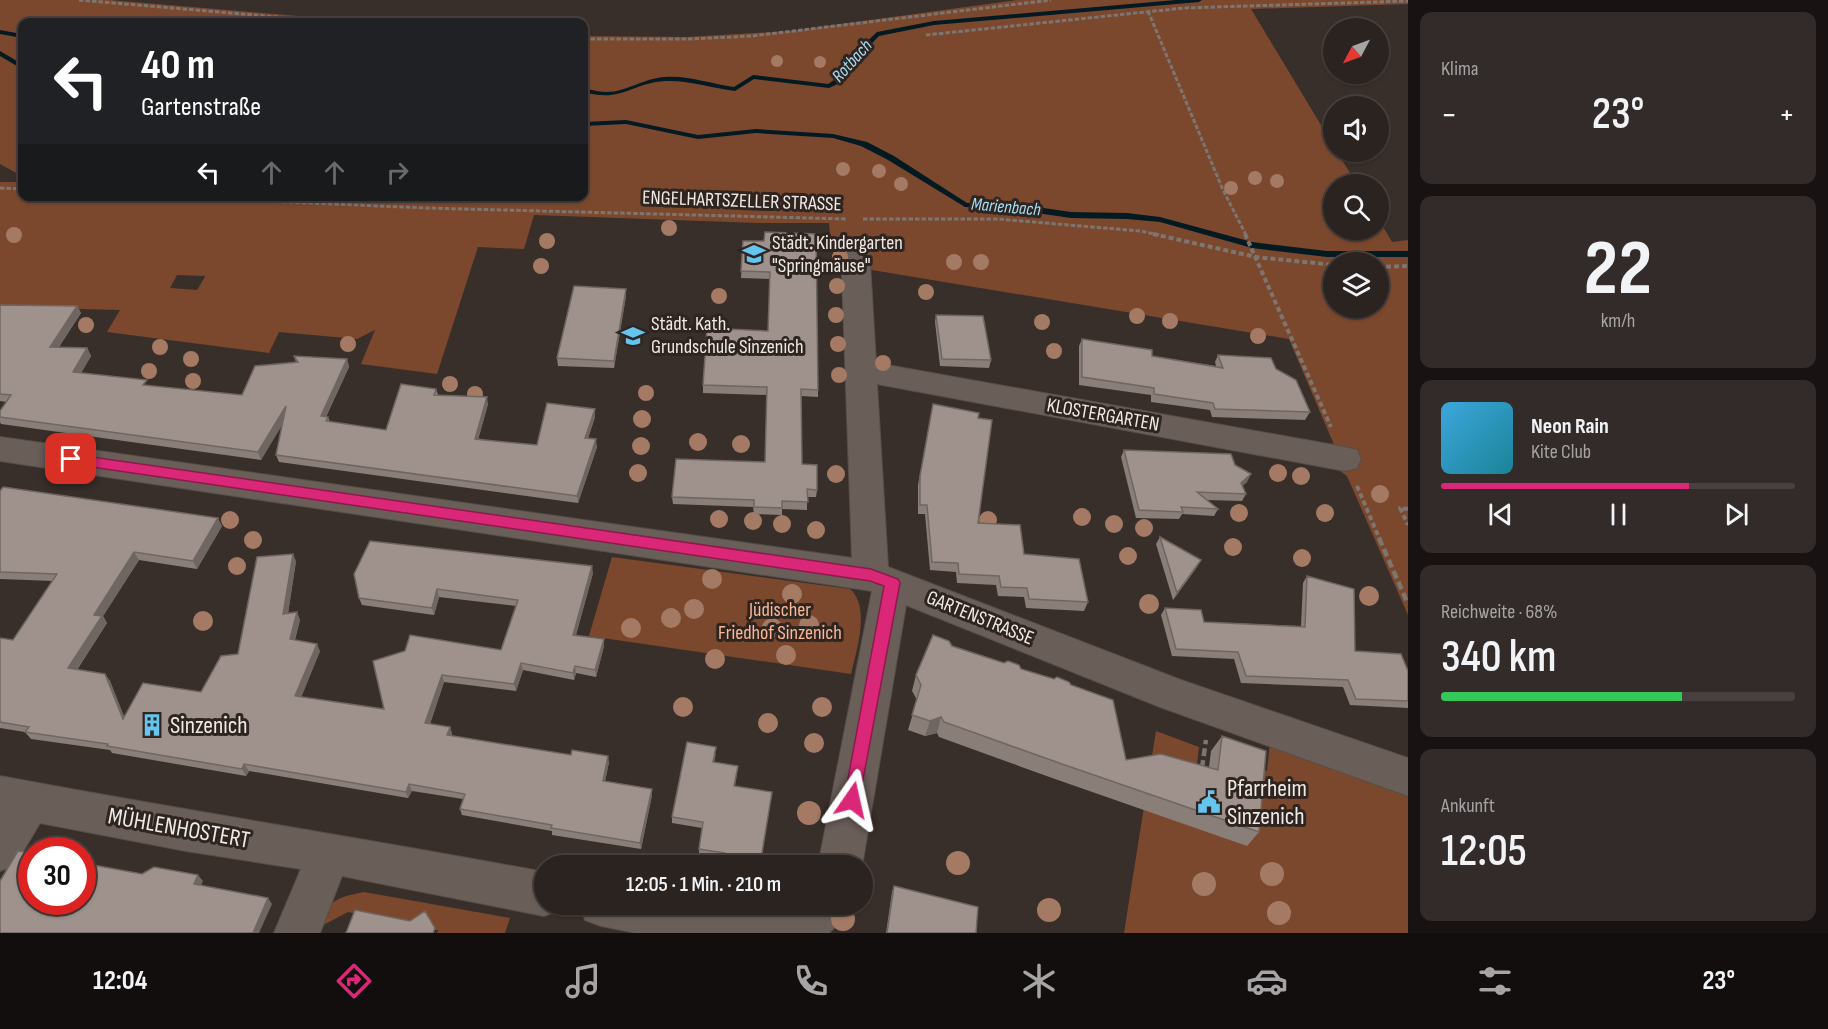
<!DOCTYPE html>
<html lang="de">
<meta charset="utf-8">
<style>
:root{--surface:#2b2320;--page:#332b29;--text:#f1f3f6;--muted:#a6a4a5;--line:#47403e;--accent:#db2777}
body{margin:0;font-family:"Sofia Sans Condensed",sans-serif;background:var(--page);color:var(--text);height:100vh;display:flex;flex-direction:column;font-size:22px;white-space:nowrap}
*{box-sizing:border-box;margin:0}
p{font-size:20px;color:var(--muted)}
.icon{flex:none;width:33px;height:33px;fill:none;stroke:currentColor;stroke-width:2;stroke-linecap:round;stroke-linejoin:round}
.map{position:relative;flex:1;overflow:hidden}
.details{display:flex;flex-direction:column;gap:12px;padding:12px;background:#181312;width:420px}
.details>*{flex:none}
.top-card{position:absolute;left:18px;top:18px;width:570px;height:183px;border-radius:12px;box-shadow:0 2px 4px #0004,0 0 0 2px var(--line);background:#202124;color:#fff;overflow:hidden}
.needle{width:39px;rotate:229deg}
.tools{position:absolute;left:1323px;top:18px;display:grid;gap:12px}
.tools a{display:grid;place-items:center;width:66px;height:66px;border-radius:50%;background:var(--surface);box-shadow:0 2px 4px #0004,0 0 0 2px var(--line);font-size:30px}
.speed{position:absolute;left:18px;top:837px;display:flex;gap:12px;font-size:30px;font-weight:700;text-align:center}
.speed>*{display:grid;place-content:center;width:78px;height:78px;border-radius:50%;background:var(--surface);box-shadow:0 2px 4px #0004,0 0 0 2px var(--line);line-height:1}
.speed .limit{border:9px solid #d22;background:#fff;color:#111}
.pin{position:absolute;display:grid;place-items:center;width:51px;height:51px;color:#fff;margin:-26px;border-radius:12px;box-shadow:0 3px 9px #0006}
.me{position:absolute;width:66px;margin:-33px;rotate:11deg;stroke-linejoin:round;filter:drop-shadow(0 0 4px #0008)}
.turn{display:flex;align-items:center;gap:21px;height:126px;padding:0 24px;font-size:27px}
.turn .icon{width:78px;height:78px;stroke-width:2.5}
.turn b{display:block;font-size:42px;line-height:51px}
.lanes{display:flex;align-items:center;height:57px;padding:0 24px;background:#0003;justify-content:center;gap:30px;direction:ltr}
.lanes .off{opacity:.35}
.big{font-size:45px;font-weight:600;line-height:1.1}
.details .card{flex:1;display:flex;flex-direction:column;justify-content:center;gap:9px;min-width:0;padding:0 21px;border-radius:12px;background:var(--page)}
.details .dial{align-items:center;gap:0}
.dial b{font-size:78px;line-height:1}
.song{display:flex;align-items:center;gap:18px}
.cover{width:72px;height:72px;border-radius:9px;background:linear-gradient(135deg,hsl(200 70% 55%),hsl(190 70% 35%))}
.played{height:6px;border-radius:3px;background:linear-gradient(90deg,var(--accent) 70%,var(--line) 70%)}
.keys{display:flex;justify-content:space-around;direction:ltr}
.heat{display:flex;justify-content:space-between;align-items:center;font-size:33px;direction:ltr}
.charge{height:9px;border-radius:4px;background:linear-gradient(90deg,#34c759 68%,var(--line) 0)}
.trip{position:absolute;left:534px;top:855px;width:339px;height:60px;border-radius:30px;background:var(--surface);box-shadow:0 2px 4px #0004,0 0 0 2px var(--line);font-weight:600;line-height:60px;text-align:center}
.dock{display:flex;height:96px;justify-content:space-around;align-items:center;background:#110e0d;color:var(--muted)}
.dock .icon{width:42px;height:42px}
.dock .active{color:var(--accent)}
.dock b{font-size:27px;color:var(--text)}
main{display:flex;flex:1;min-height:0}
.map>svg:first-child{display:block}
</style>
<main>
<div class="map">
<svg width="1408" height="933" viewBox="0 0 1408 933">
<rect width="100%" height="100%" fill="#392f2a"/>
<path fill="#7b482e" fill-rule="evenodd" d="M0 0H110L368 22H22V176L0 164Z
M1017 0H1408V4L1251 9 1333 145 1334 152H1337L1357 184H1334V230H1378L1379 220 1392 242 1408 240V615L1347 476 1326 461 1338 454 1289 339 866 269 855 245H831L829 223H759L534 215 524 249 478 247 437 374 361 364 375 330 357 339 279 332 269 353 107 332 120 310 0 307V182H22V196H584V36L687 37 790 31ZM1334 262H1378V308H1334ZM177 275 205 276V277L197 290 170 288Z
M612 557 850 589C871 607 856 652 851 674L589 636Z
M1156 731 1199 747 1196 773 1255 766 1267 771 1270 742 1408 787V933H1124Z
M364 892 510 918 505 933H437L438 930H435L348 912 314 930C325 902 337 897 364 892Z"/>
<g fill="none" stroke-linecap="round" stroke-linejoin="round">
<path fill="#041a23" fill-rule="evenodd" d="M1176 0H1202L1199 2 934 25 879 36 844 72 840 83 829 88 754 79 735 91C712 88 689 80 665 81 631 83 622 103 584 92V88C592 90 599 92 607 92 626 92 644 78 665 77 688 75 711 84 734 87L753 75 828 84 834 80 838 69 877 32 934 21Z
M0 30 22 34V38L0 34Z
M0 51 22 64V69L0 56Z
M626 120 698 135 756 129 833 134 867 142 894 156 967 203 1023 205 1071 212 1127 213 1160 217 1252 242 1327 251H1408V257H1327L1252 248 1160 222 1127 219 1071 218 1023 211 965 207 888 160 861 146 833 138 756 133 698 139 626 124 584 126V122Z"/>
<g stroke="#564e49" stroke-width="2">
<path id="minor" d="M855 237 865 239 869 245 876 363 1345 447 1357 450 1361 459 1357 468 1345 471 877 384 888 567 1181 680 1408 758V796L1160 707 906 605 862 866H818L872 591 0 461V437L852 558 841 245 845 239Z
M0 776C181 810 363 838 544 872V904H562L560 910 544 916 342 876 320 933H274L301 869 186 851 40 823 15 865 0 871Z
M579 904C625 904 672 903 718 904 742 905 768 917 791 904H848L842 920 829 933H636L601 926 585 920Z"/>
</g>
<path stroke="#7d7570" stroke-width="3" stroke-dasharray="4.5 2" stroke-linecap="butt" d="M79 0 335 22
M1148 11 1223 190 1246 235
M926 35 1184 8 1408 1
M584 39H689L752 36 1051 0
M0 188 22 189
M146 196 427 208 847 219
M863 219H998L1140 231 1160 235"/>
<path stroke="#7d7570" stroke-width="4" stroke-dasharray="5 3" stroke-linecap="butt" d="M1153 234 1256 257 1334 265
M1245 234 1331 427
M1378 267 1408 266
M1357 486 1380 540
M1408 509 1400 508 1408 525"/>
<path stroke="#7d7570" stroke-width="4.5" stroke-dasharray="8 4" stroke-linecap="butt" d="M1379 538 1408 604
M1202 768 1206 740"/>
<use href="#minor" fill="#6a5e59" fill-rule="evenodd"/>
</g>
<g fill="#a47a65">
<circle cx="777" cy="61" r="6"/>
<circle cx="820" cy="62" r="6"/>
<circle cx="843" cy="169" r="7"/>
<circle cx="879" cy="171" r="7"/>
<circle cx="1255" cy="178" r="7"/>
<circle cx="1277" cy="181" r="7"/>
<circle cx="901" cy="184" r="7"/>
<circle cx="1231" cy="188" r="7"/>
<circle cx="669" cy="228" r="8"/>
<circle cx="14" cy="235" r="8"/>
<circle cx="547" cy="241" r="8"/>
<circle cx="840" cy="257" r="8"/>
<circle cx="954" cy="262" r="8"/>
<circle cx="981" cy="262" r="8"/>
<circle cx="541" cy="266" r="8"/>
<circle cx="837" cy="286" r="8"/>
<circle cx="926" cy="292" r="8"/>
<circle cx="719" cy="296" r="8"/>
<circle cx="836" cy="315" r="8"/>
<circle cx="1137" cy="316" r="8"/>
<circle cx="1170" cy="321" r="8"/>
<circle cx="1042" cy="322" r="8"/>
<circle cx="86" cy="325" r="8"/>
<circle cx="1258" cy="336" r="8"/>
<circle cx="348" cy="344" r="8"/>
<circle cx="838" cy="344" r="8"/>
<circle cx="160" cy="347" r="8"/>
<circle cx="1054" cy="351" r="8"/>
<circle cx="191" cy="359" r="8"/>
<circle cx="883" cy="363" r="8"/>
<circle cx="149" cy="371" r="8"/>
<circle cx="839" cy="375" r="8"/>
<circle cx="193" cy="381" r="8"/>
<circle cx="450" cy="384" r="8"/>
<circle cx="646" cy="393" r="8"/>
<circle cx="475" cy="394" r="8"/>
<circle cx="642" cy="419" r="9"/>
<circle cx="698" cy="442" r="9"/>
<circle cx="741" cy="444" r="9"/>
<circle cx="641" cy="446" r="9"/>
<circle cx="638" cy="473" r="9"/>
<circle cx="1278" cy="473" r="9"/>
<circle cx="836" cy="474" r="9"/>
<circle cx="1301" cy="476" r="9"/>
<circle cx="1380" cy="494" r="9"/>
<circle cx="1239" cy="513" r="9"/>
<circle cx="1325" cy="513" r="9"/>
<circle cx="1082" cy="517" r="9"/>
<circle cx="719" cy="519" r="9"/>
<circle cx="230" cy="520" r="9"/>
<circle cx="988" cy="520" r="9"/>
<circle cx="753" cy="521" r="9"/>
<circle cx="782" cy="524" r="9"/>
<circle cx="1114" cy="524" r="9"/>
<circle cx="1144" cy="528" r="9"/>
<circle cx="816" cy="530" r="9"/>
<circle cx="253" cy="540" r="9"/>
<circle cx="1233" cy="547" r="9"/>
<circle cx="1128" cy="556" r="9"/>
<circle cx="1302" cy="558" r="9"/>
<circle cx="237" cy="566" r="9"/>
<circle cx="712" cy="579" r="10"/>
<circle cx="792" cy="594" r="10"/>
<circle cx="1369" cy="596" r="10"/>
<circle cx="1149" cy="604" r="10"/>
<circle cx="694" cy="609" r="10"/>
<circle cx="671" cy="618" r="10"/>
<circle cx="203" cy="621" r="10"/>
<circle cx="809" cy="625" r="10"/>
<circle cx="631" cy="628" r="10"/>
<circle cx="772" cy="628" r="10"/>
<circle cx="786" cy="655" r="10"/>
<circle cx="715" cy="659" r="10"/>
<circle cx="683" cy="707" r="10"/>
<circle cx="822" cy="707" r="10"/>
<circle cx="768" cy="723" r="10"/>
<circle cx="814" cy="743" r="10"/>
<circle cx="809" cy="813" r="12"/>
<circle cx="958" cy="863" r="12"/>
<circle cx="1272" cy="874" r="12"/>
<circle cx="1204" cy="884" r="12"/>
<circle cx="1049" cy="910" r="12"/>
<circle cx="1279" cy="913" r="12"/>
<circle cx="843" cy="919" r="12"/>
</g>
<path fill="#897e78" d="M743 241H764L818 390V397L801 396 802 464 817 490 816 497H807V510L782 509V515L754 514 753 507 673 504 672 497 765 462 767 395 703 393V385L768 331 770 279 741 278Z
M626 296 614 368 558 366 557 358Z
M0 305 77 306 81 313 59 347 87 348 91 356 81 373 149 386 242 395 296 362 294 356 347 359 349 367 326 417H328L330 422 386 430 436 389 438 395 488 404 478 440 537 445 595 417 588 438 597 447 578 503 279 462 276 455 282 424 261 460 1 424 0 422V411L7 402 0 401Z
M936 315 991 360 989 368 940 366 935 322Z
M1082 339 1152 356 1216 366 1215 362 1218 355 1276 369 1310 412 1305 420 1212 417 1210 410 1151 402V395L1079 385V346Z
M933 404 978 418V523L1024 554 1088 602 1084 611 1026 608 1024 597 998 596 996 585 957 583 956 572 930 570 925 514H918V485Z
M1124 450 1235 465 1247 482 1242 486 1246 494 1242 501 1207 500 1218 509 1214 516 1182 514 1179 519 1136 518 1121 457Z
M0 491 222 526 197 569 139 560 103 616 107 623 77 670 105 674 110 681 124 717 201 692 238 654 296 561 288 613 300 620 295 640 320 651 301 697 384 709 373 661 501 650 516 606 439 597 434 615 362 605 359 598 593 573 576 635 604 646 596 677 576 673 574 680 523 670 516 691 444 682 430 724 450 727 452 734 451 736 609 762 605 781 652 789V795L641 849 552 835V831L462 815 460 809 463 799 412 791 408 798 249 771 246 776 112 753 110 750 31 739 25 732 0 728V638L13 640 53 581 0 579Z
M1160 537 1197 567 1173 600 1156 544Z
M1307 576 1355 651 1408 671V708L1350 705 1343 687 1241 683 1234 659 1172 656 1161 615 1165 608 1204 622 1301 626 1303 583Z
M952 646 1021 669 1126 760 1209 767 1211 751 1222 736 1259 832 1247 846 1055 779 939 737 937 733 925 736 908 730 917 700 912 691 916 675Z
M716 753 714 762 738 766 735 786 772 792 760 865 745 862 741 866H729L725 859 699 855V849L702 828 672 823V817Z
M894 886 976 933H886L892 892Z"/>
<path fill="#6f6662" d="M626 289V296L614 368V361Z
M77 306 81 313 54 354 50 347Z
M87 348 91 356 77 380 73 372Z
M347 359 349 367 323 423 321 416Z
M487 397 488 404 476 446 475 439Z
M286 406 289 414 261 460 258 452Z
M595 409V417L586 445 585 438Z
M596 439 597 447 578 503 577 496Z
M1251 474 1247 482 1238 490 1241 483Z
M218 518 222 526 197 569 193 561Z
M134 552 139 560 103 616 107 623 73 675 68 668 94 615Z
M293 554 296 561 287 621 283 614Z
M1201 560 1197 567 1173 600 1177 593Z
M592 566 593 573 574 642 573 635Z
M437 589 439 597 434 615 432 608Z
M297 612 300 620 293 646 290 639Z
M604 639V646L596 677 595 670Z
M317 644 320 651 299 703 295 696Z
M521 663 523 670 516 691 514 684Z
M575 666 576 673 574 680 573 673Z
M105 674 110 681 128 726 123 719Z
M442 675 444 682 428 730 425 723Z
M941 717 937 733 925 736 930 721Z
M450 727 452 734 449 742 447 735Z
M608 756 609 762 604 787 603 781Z
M244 764 249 771 246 776 242 769Z
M409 784 412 791 408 798 406 792Z
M652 789V795L641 849 640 843Z
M745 856V862L741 866H734Z
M198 875 203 881 199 890 194 884Z
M268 898 272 904 259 933H253Z"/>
<path fill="#9f928c" stroke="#6f6662" stroke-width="1.5" d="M765 232 816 234 818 390 801 389 802 464 817 465V490L807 489 808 502 782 501V508L754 507V500L672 497 676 459 765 462 767 387 703 385 707 328 768 331 770 272 741 271 743 241H764Z
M574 286 626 289 614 361 557 358Z
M0 305 77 306 50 347 87 348 73 372 147 380 143 385 242 395 255 366 298 362 294 356 347 359 321 416 328 417 326 421 386 430 401 384 436 389 434 395 487 397 475 439 537 445 547 403 595 409 585 438 596 439 577 496 276 455 286 406 258 452 0 417V411L11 395 0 394Z
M936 315 983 316 991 360 942 359Z
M1082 339 1152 350V356L1223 368 1218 355 1271 358 1276 369 1296 380 1310 412 1215 409 1213 403 1154 394V388L1082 377Z
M933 404 979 413 978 418 992 420 978 523 1020 525 1024 554 1079 559 1088 602 1029 599 1027 588 1001 587 999 576 959 574 958 563 932 562 927 505H920V476Z
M1124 450 1231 454 1235 465 1251 474 1241 483 1246 494 1197 492 1218 509 1181 507 1183 512 1139 510Z
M3 487 218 518 193 561 134 552 94 615 102 616 68 668 105 674 123 719 143 683 201 692 221 656 238 654 257 557 293 554 283 614 297 612 290 639 317 644 295 696 384 709 373 661 405 651 410 635 501 650 518 600 437 589 432 608 359 598 354 574 370 541 592 566 573 635 604 639 595 670 575 666 573 673 521 663 514 684 442 675 425 723 450 727 447 735 571 755 572 750 608 756 603 781 652 789 640 843 551 828 552 825 460 809 465 794 409 784 406 792 244 764 242 769 107 746 108 744 25 732 29 727 0 722V638L13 640 57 574 0 572V491Z
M1160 537 1201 560 1177 593Z
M1307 576 1354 589 1355 651 1401 654 1408 671V701L1356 699 1348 680 1246 676 1238 652 1176 649 1165 608 1201 610 1204 622 1305 627Z
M933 635 949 641 952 646 1004 663 1008 661 1019 665 1021 669 1054 679 1057 677 1069 682 1071 685 1113 700 1126 760 1161 754 1218 770 1222 736 1266 751 1259 832 1062 764 944 722 941 717 930 721 912 715 921 685 916 675Z
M687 742 716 747 713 762 738 766 734 786 772 792 761 859 745 856 734 865 725 853 699 849 703 822 672 817Z
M18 851 32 853V902H82V863L142 874 154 867 198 875 194 884 268 898 253 933H0V881Z
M894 886 978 907 976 933H887Z
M355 910 410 921 425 911 435 928 433 933H346Z"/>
<path fill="#db2777" stroke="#8e194d" stroke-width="1.5" d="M71 454 871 569 898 579 900 583 858 806 852 809 846 806 844 800 884 586 870 581 71 464 64 459Z"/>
<defs>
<g id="school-bare" transform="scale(1.8)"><path d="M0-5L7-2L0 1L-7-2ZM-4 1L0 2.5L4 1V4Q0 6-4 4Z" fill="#65c5ee" stroke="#2f2520" stroke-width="2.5" paint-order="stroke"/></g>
<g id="building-bare" transform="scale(1.8)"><path d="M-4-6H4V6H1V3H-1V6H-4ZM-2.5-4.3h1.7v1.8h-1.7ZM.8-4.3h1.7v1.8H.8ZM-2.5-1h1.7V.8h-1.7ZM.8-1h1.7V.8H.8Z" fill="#65c5ee" stroke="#2f2520" stroke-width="2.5" paint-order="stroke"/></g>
<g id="civic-bare" transform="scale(1.8)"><path d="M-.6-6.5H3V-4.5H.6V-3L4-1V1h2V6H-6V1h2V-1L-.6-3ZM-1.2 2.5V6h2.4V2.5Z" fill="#65c5ee" stroke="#2f2520" stroke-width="2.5" paint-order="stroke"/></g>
</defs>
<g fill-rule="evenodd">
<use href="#school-bare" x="754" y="254"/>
<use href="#school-bare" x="633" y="336"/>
<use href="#building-bare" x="152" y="725"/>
<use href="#civic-bare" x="1209" y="802"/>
</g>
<g text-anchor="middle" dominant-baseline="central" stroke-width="6" stroke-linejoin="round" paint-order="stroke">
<g font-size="18" font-style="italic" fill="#a6dffa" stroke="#2f2520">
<text transform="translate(852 61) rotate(-48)">Rotbach</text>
<text transform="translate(1006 207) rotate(5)">Marienbach</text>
</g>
<g font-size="20" fill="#f0eae6" stroke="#2f2520">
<text transform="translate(742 201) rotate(2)">ENGELHARTSZELLER STRASSE</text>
<text transform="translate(1103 415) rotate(10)">KLOSTERGARTEN</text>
<text transform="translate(980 618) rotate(22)">GARTENSTRASSE</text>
</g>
<g font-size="20" fill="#f0eae6" stroke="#2f2520" text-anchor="start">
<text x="772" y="243">Städt. Kindergarten<tspan x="772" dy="23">"Springmäuse"</tspan></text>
<text x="651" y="324">Städt. Kath.<tspan x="651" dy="23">Grundschule Sinzenich</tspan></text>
</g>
<g font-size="20" fill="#fcb796" stroke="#2f2520">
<text x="780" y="610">Jüdischer<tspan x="780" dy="23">Friedhof Sinzenich</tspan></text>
</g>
<g font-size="24" fill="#f0eae6" stroke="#2f2520" text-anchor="start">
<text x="170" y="725">Sinzenich</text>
<text x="1227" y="788">Pfarrheim<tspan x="1227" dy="28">Sinzenich</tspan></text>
</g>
<g font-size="24" fill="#f0eae6" stroke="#2f2520">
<text transform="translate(179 828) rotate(10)">MÜHLENHOSTERT</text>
</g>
</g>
</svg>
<div class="tools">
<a><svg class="needle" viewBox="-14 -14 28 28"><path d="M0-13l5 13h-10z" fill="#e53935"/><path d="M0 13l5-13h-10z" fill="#a6a4a5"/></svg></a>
<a><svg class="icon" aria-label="sound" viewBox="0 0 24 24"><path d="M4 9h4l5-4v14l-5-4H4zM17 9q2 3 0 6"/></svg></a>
<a><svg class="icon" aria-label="search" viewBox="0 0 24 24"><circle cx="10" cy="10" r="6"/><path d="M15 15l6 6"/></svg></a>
<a><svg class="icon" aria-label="layers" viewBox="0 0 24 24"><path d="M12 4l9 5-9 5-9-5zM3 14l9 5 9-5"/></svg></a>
</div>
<div class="speed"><div class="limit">30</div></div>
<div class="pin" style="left:71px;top:459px;background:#d93025"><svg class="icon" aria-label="arrive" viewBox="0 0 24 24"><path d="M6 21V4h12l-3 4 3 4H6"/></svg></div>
<svg class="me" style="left:852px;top:800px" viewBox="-20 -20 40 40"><path d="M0-17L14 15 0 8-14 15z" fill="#db2777" stroke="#fff" stroke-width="4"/></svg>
<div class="trip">12:05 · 1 Min. · 210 m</div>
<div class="top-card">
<div class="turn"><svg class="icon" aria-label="left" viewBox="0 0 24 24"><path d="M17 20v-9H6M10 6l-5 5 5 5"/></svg><div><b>40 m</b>Gartenstraße</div></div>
<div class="lanes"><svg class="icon" aria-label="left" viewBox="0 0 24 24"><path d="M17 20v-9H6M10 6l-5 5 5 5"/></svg><svg class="icon off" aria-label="ahead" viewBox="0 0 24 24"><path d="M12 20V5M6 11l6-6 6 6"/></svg><svg class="icon off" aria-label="ahead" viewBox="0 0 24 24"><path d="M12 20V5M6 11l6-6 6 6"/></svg><svg class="icon off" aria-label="right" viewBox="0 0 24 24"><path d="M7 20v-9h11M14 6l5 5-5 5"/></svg></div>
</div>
</div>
<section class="details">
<div class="card"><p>Klima</p>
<div class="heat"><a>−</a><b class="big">23°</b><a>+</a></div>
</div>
<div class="card dial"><b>22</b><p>km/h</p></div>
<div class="card">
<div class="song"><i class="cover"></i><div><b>Neon Rain</b><p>Kite Club</p></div></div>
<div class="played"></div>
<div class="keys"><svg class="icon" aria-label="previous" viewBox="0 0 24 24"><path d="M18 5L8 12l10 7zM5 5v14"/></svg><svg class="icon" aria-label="pause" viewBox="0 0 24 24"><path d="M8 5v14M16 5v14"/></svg><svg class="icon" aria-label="next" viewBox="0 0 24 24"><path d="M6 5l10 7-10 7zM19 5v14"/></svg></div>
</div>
<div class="card"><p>Reichweite · 68%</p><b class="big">340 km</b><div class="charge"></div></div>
<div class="card"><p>Ankunft</p><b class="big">12:05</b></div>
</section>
</main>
<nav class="dock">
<b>12:04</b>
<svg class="icon active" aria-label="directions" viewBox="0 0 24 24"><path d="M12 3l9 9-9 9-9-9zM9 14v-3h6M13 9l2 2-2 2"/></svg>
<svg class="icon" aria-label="music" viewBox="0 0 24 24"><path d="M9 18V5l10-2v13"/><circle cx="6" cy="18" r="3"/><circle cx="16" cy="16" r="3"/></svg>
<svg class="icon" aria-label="phone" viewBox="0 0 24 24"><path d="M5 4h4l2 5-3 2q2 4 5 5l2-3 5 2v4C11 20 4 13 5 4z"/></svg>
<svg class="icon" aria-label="climate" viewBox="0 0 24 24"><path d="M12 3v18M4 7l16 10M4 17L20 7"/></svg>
<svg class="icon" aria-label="car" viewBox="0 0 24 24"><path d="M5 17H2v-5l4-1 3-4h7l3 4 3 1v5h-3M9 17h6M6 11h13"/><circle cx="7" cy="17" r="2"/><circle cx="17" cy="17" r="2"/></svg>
<svg class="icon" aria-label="filters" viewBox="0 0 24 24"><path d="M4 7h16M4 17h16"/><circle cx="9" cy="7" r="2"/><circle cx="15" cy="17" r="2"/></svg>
<b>23°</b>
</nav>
